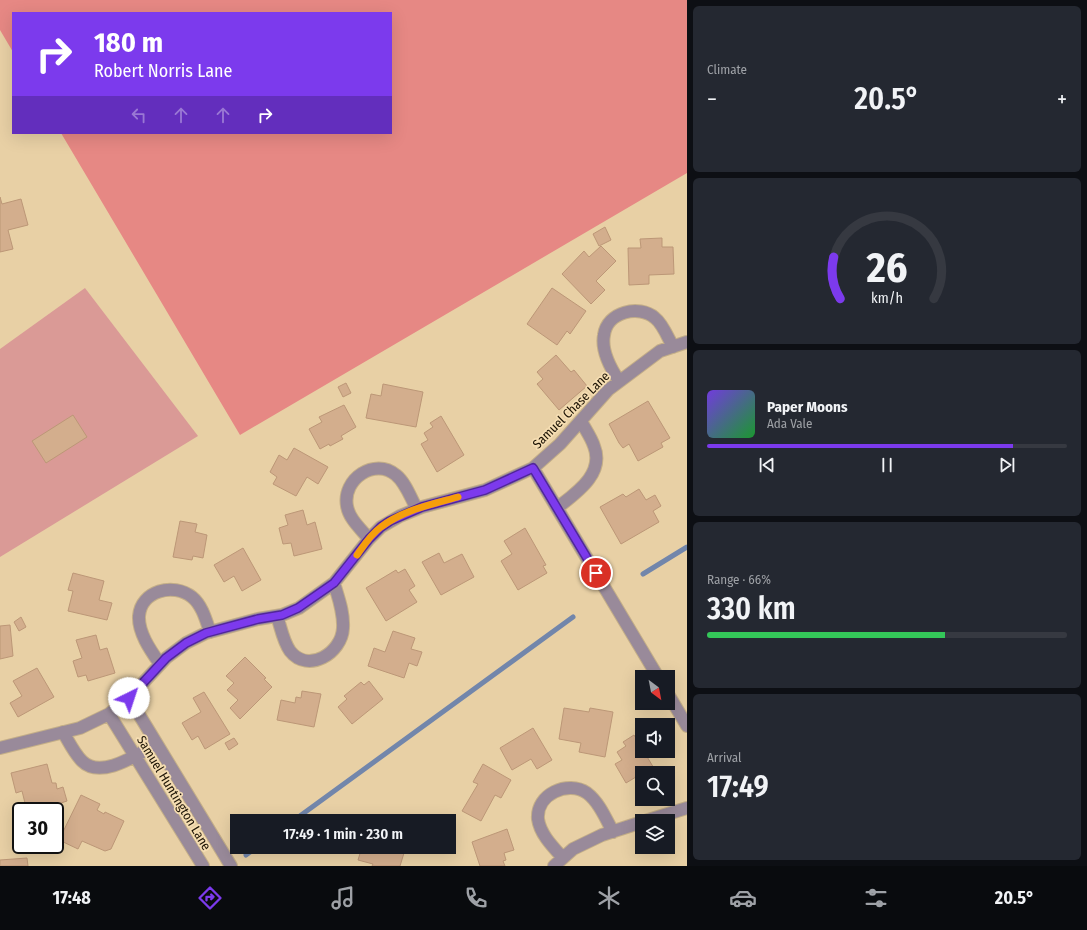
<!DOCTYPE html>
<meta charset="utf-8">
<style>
:root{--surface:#171b24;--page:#242831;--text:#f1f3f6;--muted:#9ea1a6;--line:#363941;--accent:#7c3aed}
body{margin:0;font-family:"Fira Sans Condensed",sans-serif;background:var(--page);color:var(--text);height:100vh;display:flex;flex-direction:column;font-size:15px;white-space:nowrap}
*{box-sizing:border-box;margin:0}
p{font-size:13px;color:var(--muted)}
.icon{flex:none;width:22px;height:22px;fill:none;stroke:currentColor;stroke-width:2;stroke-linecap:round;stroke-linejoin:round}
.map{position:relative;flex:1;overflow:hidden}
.drawer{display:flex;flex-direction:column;gap:6px;padding:6px;background:#0d0f14;width:400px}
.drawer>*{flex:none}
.hud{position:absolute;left:12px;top:12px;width:380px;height:122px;border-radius:0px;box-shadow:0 4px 16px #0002;background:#7c3aed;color:#fff;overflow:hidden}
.needle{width:26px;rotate:148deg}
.tools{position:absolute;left:635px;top:670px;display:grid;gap:8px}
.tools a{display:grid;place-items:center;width:40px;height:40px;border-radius:0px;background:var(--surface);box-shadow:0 4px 16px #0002;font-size:20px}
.speed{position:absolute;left:12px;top:802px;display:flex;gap:8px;font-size:20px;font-weight:700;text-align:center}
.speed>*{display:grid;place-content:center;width:52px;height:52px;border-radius:50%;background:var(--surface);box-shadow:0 4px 16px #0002;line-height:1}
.speed .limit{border:2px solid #111;border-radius:6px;background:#fff;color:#111}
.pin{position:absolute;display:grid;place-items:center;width:34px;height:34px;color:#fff;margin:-17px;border:2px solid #fff;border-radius:50%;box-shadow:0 1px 4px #0007}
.me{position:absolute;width:44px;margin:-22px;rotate:41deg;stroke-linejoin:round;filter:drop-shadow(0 0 3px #0008)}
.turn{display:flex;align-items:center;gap:14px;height:84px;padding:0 16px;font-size:18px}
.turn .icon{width:52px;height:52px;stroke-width:2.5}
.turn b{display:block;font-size:28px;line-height:34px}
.lanes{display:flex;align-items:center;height:38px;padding:0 16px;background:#0003;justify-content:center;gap:20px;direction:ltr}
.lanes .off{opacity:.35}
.big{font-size:30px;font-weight:600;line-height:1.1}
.drawer .widget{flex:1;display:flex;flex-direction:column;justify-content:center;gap:6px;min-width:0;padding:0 14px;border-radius:6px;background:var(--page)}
.drawer .dial{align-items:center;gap:0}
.dial svg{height:104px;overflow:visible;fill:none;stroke:var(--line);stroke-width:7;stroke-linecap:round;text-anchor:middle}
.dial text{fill:var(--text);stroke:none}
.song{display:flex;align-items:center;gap:12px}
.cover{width:48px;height:48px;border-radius:6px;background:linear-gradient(135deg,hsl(260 70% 55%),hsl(130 70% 35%))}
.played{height:4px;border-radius:2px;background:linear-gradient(90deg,var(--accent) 85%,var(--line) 85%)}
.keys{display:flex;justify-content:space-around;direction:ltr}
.heat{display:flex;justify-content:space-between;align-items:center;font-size:22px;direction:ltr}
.charge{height:6px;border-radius:3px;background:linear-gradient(90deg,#34c759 66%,var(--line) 0)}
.trip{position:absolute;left:230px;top:814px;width:226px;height:40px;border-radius:0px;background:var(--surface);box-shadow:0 4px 16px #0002;font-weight:600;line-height:40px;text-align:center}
.tabs{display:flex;height:64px;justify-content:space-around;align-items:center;background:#090b0e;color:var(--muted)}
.tabs .icon{width:28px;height:28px}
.tabs .selected{color:var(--accent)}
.tabs b{font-size:18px;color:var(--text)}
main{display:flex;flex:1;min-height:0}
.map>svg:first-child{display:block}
</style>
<main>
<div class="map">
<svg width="687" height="866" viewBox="0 0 687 866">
<rect width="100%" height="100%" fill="#e8d0a5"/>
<path fill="#da9a96" d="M85 288 198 436 0 557V349Z"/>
<path fill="#e68884" d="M0 0H687V173L240 435 61 133H391V13H13V52L0 30Z"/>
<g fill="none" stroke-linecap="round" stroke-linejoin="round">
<path stroke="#7286ab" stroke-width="5" d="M643 574 687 547
M293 821 573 617
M246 855 257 847"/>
</g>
<path fill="#d3ae8d" stroke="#bc9777" d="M0 197 2 204 21 199 28 225 8 230 13 249 0 252Z
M605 227 611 240 599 246 593 234Z
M662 238V247H673L674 274 649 275V284L629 285 628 248H641L640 239Z
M601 246 616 261 596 281 605 290 591 304 562 274 584 251 589 257Z
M552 288 586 311 570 334 567 331 557 345 527 324Z
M556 355 571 372 574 370 587 386 559 410 537 384 543 379 537 372Z
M346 383 351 393 343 397 338 387Z
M383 384 423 392 416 427 366 418 371 394 381 396Z
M648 401 670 438 661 443 663 447 638 461 629 444 623 448 619 443 609 424Z
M344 405 356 427 341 436 343 439 330 446 329 444 320 449 309 429 322 422 319 417Z
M73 415 87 437 46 463 32 441Z
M441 416 464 455 437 472 421 444 428 440 424 433 433 427 430 423Z
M294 448 328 467 318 484 307 477 296 496 273 484 277 477 270 472 279 455 287 460Z
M639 489 646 500 655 495 661 506 653 511 659 522 621 544 600 507 623 494 626 497Z
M303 510 307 525 315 522 322 549 294 556 291 543 283 544 279 528 288 525 285 515Z
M180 521 197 524 195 532 207 535 203 558 193 556 192 560 173 557Z
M525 528 546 565 543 566 547 573 518 590 501 561 512 554 504 541Z
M243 548 261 580 242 591 234 576 224 582 214 565Z
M439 553 444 563 462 554 474 577 441 595 422 562Z
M405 569 415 586 409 590 417 602 386 621 366 588 396 570 398 573Z
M73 573 104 581 99 600 112 603 107 620 68 611 73 591 68 590Z
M21 617 26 627 19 631 14 622Z
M10 625 13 656 0 659V626Z
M393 631 415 638 411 649 422 652 417 666 409 663 404 678 368 666 374 648 385 652Z
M96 635 100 650 107 648 115 673 88 681 86 675 78 677 73 661 82 658 76 640Z
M245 657 266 678 264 679 272 687 240 719 230 708 238 700 227 690 234 683 226 676Z
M37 668 54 697 18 717 10 703 22 696 13 681Z
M369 681 383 699 352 724 338 707 347 699 344 696 361 682 364 685Z
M302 691 321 694 314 727 277 720 281 700 295 703 296 697 301 698Z
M204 692 230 734 205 749 198 736 192 740 182 723 201 712 193 698Z
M564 708 589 712 590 708 613 712 605 757 579 752 581 743 559 739Z
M533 728 552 760 537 769 531 759 512 770 500 748Z
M634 735 655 770 651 773H642V778L638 781 636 777 626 783 615 764 622 760 617 752 626 746 623 742Z
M234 738 238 744 229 750 225 743Z
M47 764 52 783H56L57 789 63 787 67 801 61 803 62 808 59 809 60 814 55 815V811H27L22 791 16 793 11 773Z
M483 764 511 780 501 798 495 795 481 821 462 811 478 784 473 782Z
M81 795 100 804 97 810 104 814 105 812 124 821 111 849 105 851 82 841 78 849 59 840Z
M507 829 514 850 504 853 506 860 503 861 505 866H480L472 842Z
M362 847H382L404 853 400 866H372L373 864 358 860Z
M27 858 28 866H0V860Z"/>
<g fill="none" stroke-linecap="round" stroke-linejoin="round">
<g stroke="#c3ae88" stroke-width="14">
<path id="minor" d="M619 381C611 369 601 350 604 335 607 312 639 304 655 318 663 324 668 338 673 347
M533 468 658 677
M557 508C576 493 605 474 594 446 591 437 585 429 581 421
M369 539C361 529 349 519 347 506 342 479 375 457 396 475 406 483 411 499 417 509
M277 616C281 628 283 641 290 651 308 674 342 653 343 628 344 612 338 597 334 583
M160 664C151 651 138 633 139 616 141 591 173 582 192 597 202 605 206 620 210 632
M668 694 687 726
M129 698 231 866
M109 714 203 866
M63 732C69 742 74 753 82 761 101 780 138 754 157 744
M0 748 80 728 109 714 129 698 166 658 186 643 206 633 258 619 282 615 299 608 334 583 369 539 381 527 400 516 422 507 485 490 533 468 560 444 608 390 660 351 687 342
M645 821 687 808
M563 858C553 847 540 834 538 819 536 794 568 780 587 793 599 802 606 819 613 832
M554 866 573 849 602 835 642 822"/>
</g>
<use href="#minor" stroke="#998a9a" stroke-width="12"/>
</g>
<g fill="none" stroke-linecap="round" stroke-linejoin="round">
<g stroke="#51269a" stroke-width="10">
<path id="route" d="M129 698 166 658 186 643 206 633 258 619 282 615 298 608 334 583 369 539 381 527 390 521 422 507 485 490 533 468 596 573"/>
</g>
<use href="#route" stroke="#7c3aed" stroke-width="7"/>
<path stroke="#f59e0b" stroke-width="7" d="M357 555C364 545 371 534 381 527 403 510 433 504 458 497"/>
</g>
<g text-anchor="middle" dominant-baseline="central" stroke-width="3.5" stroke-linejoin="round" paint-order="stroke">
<g font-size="13" fill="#1c1304" stroke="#f5ddb2">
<text transform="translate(571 410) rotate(-45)">Samuel Chase Lane</text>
<text transform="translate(174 793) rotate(59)">Samuel Huntington Lane</text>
</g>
</g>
</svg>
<div class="tools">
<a><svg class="needle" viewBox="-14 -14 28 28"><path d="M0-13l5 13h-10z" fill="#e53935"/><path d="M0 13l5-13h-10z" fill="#9ea1a6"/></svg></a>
<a><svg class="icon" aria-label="sound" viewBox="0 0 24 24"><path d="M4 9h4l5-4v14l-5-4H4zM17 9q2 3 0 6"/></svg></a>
<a><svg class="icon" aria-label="search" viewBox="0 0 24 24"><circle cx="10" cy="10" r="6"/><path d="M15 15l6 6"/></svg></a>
<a><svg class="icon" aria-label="layers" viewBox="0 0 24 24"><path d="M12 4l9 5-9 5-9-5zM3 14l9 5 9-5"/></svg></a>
</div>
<div class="speed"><div class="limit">30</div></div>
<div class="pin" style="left:596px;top:573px;background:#d93025"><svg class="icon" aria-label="arrive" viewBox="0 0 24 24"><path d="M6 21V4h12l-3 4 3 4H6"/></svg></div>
<svg class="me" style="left:129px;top:698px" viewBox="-20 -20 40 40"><circle r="19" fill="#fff"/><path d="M0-13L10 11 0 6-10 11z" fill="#7c3aed"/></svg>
<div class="trip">17:49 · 1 min · 230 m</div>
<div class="hud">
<div class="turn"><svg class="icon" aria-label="right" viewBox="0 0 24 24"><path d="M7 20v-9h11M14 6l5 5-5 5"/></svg><div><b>180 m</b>Robert Norris Lane</div></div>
<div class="lanes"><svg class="icon off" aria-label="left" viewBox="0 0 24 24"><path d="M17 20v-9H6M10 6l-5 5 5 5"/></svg><svg class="icon off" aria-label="ahead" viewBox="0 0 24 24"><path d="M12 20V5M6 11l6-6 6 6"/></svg><svg class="icon off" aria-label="ahead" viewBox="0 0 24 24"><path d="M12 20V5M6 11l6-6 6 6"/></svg><svg class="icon" aria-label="right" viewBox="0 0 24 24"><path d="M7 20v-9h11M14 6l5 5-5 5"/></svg></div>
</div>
</div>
<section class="drawer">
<div class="widget"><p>Climate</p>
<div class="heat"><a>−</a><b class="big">20.5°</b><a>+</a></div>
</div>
<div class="widget dial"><svg viewBox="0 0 100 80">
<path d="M14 69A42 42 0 1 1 86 69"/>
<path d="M14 69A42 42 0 0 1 9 37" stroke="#7c3aed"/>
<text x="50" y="56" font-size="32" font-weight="700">26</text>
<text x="50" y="72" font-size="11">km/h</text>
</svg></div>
<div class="widget">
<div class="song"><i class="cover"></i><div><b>Paper Moons</b><p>Ada Vale</p></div></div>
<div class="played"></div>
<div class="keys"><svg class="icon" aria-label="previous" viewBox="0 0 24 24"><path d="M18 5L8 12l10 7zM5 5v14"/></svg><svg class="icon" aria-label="pause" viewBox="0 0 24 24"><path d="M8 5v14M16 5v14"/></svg><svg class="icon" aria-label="next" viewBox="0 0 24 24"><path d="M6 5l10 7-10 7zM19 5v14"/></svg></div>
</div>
<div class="widget"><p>Range · 66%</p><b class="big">330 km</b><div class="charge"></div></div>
<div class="widget"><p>Arrival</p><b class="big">17:49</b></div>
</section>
</main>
<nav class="tabs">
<b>17:48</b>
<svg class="icon selected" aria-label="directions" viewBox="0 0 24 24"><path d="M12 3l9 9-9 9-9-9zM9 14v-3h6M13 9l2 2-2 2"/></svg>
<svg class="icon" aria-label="music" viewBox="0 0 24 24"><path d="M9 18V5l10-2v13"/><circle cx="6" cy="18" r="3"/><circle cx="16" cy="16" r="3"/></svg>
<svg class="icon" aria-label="phone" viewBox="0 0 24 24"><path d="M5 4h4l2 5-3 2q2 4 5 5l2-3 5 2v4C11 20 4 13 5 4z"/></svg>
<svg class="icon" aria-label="climate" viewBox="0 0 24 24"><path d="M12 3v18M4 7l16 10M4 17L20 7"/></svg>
<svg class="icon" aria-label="car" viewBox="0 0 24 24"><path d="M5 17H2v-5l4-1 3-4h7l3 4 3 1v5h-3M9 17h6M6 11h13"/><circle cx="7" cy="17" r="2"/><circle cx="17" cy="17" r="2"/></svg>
<svg class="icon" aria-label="filters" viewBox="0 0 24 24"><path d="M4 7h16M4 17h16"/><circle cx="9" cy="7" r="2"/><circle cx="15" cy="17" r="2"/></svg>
<b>20.5°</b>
</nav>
